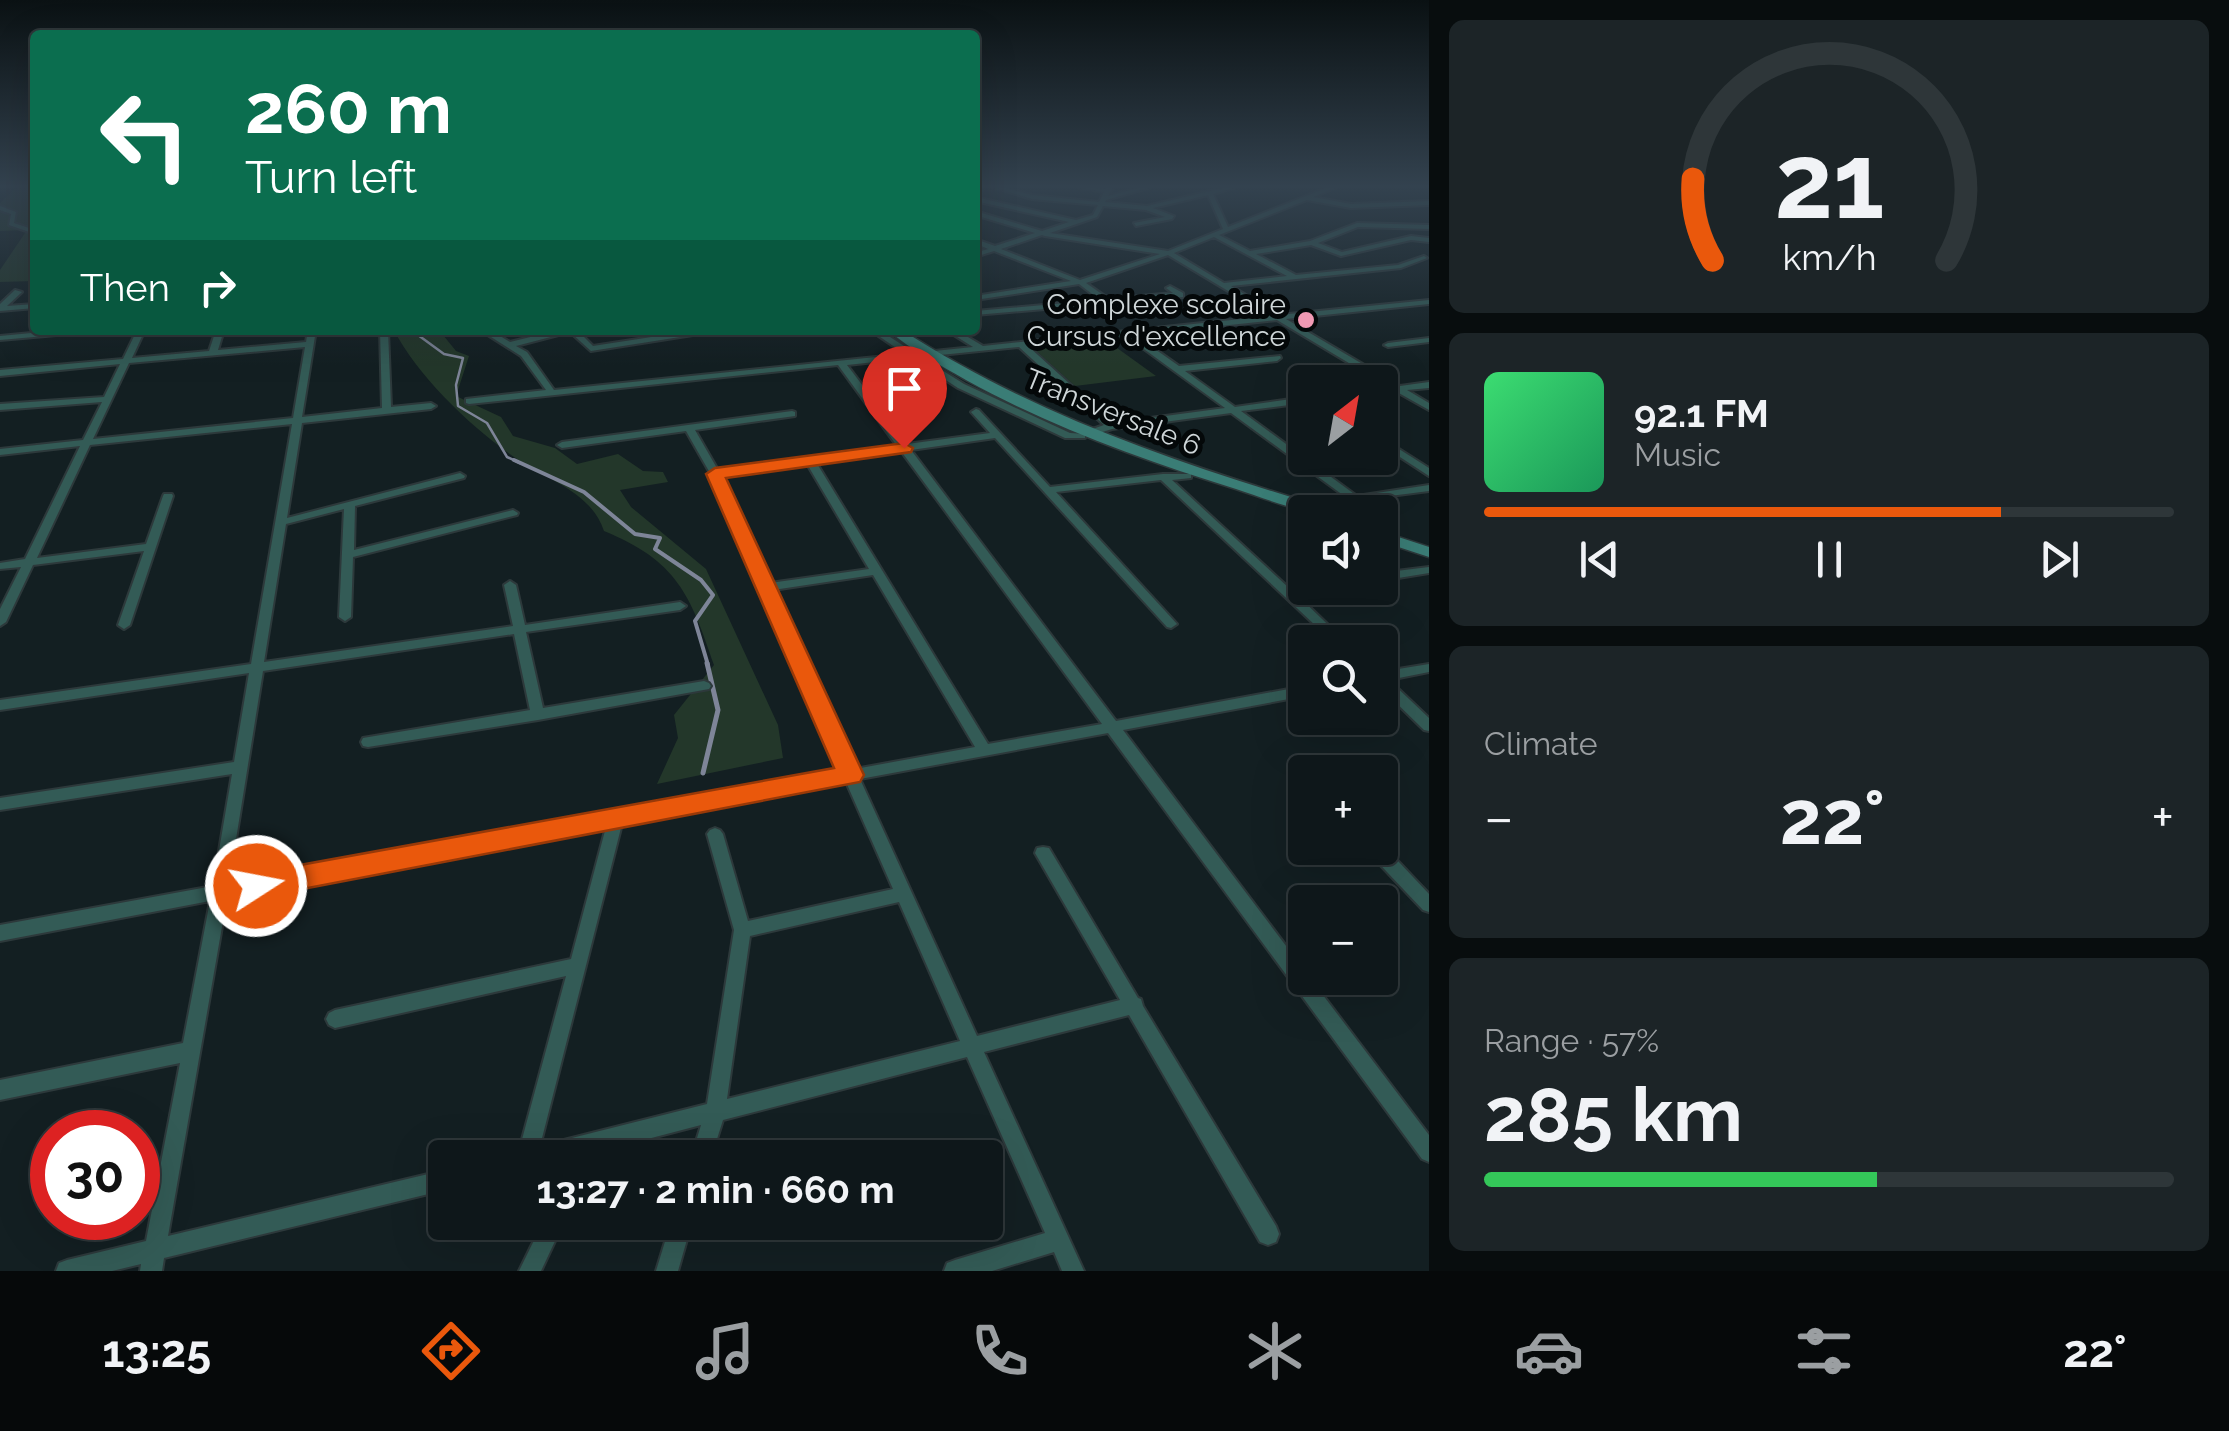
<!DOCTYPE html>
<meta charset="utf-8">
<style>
:root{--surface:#0e171a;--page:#1c2427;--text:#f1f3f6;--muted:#9b9fa2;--line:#2e3639;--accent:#ea580c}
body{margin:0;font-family:Raleway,sans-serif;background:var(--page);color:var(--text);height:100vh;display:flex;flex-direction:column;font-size:38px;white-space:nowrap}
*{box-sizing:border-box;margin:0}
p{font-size:32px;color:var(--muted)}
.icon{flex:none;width:55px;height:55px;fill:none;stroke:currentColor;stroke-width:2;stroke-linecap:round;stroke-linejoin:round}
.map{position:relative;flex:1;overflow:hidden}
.panel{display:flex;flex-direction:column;gap:20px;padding:20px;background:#080d0e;width:800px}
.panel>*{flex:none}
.top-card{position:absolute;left:30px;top:30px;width:950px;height:305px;border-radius:10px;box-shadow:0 10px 40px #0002,0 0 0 2px var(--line);background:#0b6e4f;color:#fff;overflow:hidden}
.needle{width:65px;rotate:31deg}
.controls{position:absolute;left:1288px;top:365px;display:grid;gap:20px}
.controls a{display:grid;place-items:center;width:110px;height:110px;border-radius:10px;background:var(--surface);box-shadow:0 10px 40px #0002,0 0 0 2px var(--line);font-size:50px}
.speed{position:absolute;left:30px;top:1110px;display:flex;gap:20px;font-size:50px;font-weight:700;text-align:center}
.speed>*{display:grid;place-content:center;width:130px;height:130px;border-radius:50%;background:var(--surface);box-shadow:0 10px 40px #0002,0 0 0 2px var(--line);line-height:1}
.speed .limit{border:15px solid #d22;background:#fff;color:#111}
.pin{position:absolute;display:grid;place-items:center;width:85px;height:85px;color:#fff;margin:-102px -42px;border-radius:50% 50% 50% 0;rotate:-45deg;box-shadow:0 0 10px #0007}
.pin .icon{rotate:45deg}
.me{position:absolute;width:110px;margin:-55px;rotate:79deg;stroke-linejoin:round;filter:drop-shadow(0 0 8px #0008)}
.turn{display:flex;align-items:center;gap:35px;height:210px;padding:0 50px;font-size:45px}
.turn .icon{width:130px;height:130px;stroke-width:2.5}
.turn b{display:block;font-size:70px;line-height:85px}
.then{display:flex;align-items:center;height:95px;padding:0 50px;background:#0003;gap:20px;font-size:38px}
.big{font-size:75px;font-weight:700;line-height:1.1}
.panel .widget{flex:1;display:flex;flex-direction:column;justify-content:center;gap:15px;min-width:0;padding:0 35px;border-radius:15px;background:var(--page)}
.panel .dial{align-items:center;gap:0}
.dial svg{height:260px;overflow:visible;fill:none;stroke:var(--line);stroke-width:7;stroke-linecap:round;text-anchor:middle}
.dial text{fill:var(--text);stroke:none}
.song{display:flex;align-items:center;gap:30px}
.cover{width:120px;height:120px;border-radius:15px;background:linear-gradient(135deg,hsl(140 70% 55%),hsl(150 70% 35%))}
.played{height:10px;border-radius:5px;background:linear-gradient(90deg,var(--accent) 75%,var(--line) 75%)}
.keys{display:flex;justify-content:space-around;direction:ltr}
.heat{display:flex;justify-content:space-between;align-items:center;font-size:55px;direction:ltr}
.charge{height:15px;border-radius:8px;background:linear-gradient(90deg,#34c759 57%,var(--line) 0)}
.trip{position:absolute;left:428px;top:1140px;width:575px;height:100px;border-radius:10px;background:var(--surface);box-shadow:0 10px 40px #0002,0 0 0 2px var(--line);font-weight:700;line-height:100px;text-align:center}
.dock{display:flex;height:160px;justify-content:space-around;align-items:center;background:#06090a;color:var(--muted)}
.dock .icon{width:70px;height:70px}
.dock .selected{color:var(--accent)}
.dock b{font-size:45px;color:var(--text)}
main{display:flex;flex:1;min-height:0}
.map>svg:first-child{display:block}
</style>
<main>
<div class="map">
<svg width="1429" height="1271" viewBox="0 0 1429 1271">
<rect width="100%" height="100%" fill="#131f22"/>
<path fill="#23372a" d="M17 187H35V281L0 282V270L27 230 0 231V203Z
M394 330H439L456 351 469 356 456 396 501 417 513 436 555 448 577 464 618 454 643 471 663 472 668 482 620 490 631 507 706 569 778 725 783 758 657 784 678 738 674 715 714 665C690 594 677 561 604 531 591 492 549 481 517 459 474 430 417 376 394 330Z
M1106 340 1156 376 1075 386 1034 349Z"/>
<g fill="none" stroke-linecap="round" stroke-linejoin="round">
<path stroke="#7e8598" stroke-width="2.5" d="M422 330 418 335 444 354 463 358 456 385 458 406 487 423 507 457 520 463"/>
<path stroke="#7e8598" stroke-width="4" d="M514 460 584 492 635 534 660 538 655 549 701 580 713 595 695 621 708 665"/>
<path stroke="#7e8598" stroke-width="5" d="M703 773 718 710 707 663"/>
<g stroke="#2d393b" stroke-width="4">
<path id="street" d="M993 187H1002L1032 195 1099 202 1104 192 1078 187 1106 189 1107 187H1113L1108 196 1142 187H1151L1106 200 1105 202 1147 206 1227 187H1236L1213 194 1228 227 1329 187H1337L1313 197 1351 204 1429 201V205L1351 208 1307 200 1219 235 1250 251 1310 241 1357 223 1429 225V229L1358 227 1318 243 1342 252 1411 236 1429 238V242L1411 240 1341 256 1311 245 1256 254 1296 275 1398 265 1424 256 1427 258 1401 268 1231 286 1279 315 1429 300V304L1286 319 1400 386 1429 382V388L1407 390 1429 403V410L1397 392 1380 394V388L1389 387 1277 320 1135 335 1179 366 1280 356 1281 358 1277 361 1185 371 1235 407 1305 397V403L1241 411 1357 496 1429 485V491L1351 501 1231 413 1112 429 1090 436 1087 435V431L1104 425 1019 347 921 357 964 384 1070 433 1085 434V438H1065L958 388 912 358 847 365 907 444 990 433 971 412 976 409 979 410 1050 487 1163 474H1191V478L1172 480 1289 588 1305 585V588H1318L1316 591 1296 594 1346 642H1333L1161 480 1056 492 1177 624 1171 628 1167 627 995 438 911 450 1116 721 1305 686V696L1123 730 1305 971V978H1310L1429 1135V1162L1422 1159 1108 733 860 779 977 1036 1120 1000 1035 853 1037 848 1043 847 1049 848 1138 998 1141 999 1143 1006 1276 1226 1279 1234 1276 1242 1268 1245 1260 1242 1129 1015 984 1052 1084 1271H1062L1054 1252 992 1271H944L947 1263 955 1260 1045 1233 967 1057 723 1120 711 1158H691L701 1125 575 1158H517L566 976 335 1028 329 1025 326 1019 329 1013 335 1010 571 959 606 827 227 898 168 1236 445 1170V1190L164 1258 162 1271H140L141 1264 112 1271H56L59 1263 67 1260 146 1241 180 1063 0 1100V1080L183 1043 210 901 0 941V925L213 886 232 774 0 810V798L234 762 249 673 0 710V700L251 664 292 424 90 445 37 558 146 544 163 496 164 494H172L173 496 130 625 124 629 118 625 144 551 33 565 6 622 0 626V609L21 567 0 569V563L25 559 80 446 0 455V449L83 440 102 402 0 410V404L104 397 120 364 0 376V370L123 359 137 330H145L132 358 209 351 216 330H224L218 350 306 342 308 330H316L302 417 382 408 380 330H388L391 407 431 403 436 406 431 409 302 423 287 518 460 473 465 476 464 478 355 506 354 550 513 510 518 513 517 515 353 557 351 617 345 621 339 617 344 509 286 524 264 662 513 626 504 585 510 581 516 585 525 625 680 602 686 606 680 610 526 632 543 708 704 681 709 683 711 686 709 689 538 720 368 747 363 746 361 742 363 738 530 710 514 634 263 671 229 883 841 771 710 473 686 431 562 448 557 445 562 442 792 411 795 412V416L695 430 718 470 897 446 838 365 469 404 466 403V399L546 390 521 356 480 330H490L510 342 559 330H577L593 346 697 330H716L712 332 591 351 570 332 516 346 527 352 554 390 905 354 870 330H879L915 353 973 347 946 330H956L983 346 1270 316 1168 255 1086 283 1109 299 1173 293 1166 288 1170 286 1183 293V297L975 315V311L1100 300 1079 284 975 300V296L1071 281 994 251 975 257V253L988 249 975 243V239L995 246 1035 233 975 215V211L1042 231 1069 222 975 201V197L1076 220 1093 215 1098 205 1032 199ZM1208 195 1223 229 1168 251 1050 233 1097 217 1103 206 1146 210 1165 217 1134 223 1136 226 1172 219 1174 216 1153 208ZM1042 235 1045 236 1160 254 1080 280 1001 249ZM1214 237 1287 276 1224 283 1174 253ZM1126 336 1225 408 1113 423 1028 346ZM305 347 293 418 93 439 129 363ZM901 451 1102 724 988 744 816 462ZM807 464 869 569 770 583 721 475ZM873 575 975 747 855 769 773 590ZM846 782 893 889 748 921 723 834 720 830 715 828 710 830 707 834 734 930 707 1104 540 1146 622 824ZM899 902 960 1041 727 1099 750 936Z
M0 206 16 212 14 223 35 230V234L9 225 11 214 0 210Z
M15 290 22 292 7 306 35 304V308L0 311V304Z
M63 330 83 331 79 333 0 340V336Z
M1429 338V342L1388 347 1384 345 1388 343Z
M1380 437 1429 468V476L1380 444Z
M1429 567V573L1380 581V573Z
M1429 664V672L1389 680 1429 718V731L1424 730 1380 687V672Z
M1302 764 1307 766 1311 772H1305V780L1300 778 1295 770 1297 766Z
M1381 843 1429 894V912L1423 910 1369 853 1367 848H1380Z
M543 1222H564L541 1271H519Z
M671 1222H692L678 1271H656Z"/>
</g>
<g stroke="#2d393b" stroke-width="3">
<path id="secondary" d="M888 330H902C1036 416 1178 463 1330 509L1332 512C1300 514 1267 499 1236 489 1143 460 1051 427 966 380 940 365 911 350 888 330Z
M1380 531 1429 547V557L1380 541Z"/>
</g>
<use href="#street" fill="#335b56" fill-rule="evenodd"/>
<use href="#secondary" fill="#3a7d76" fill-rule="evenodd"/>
</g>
<linearGradient id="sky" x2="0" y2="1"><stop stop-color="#0a1113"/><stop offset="0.51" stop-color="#33424f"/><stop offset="1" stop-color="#33424f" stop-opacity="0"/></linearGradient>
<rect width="1429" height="365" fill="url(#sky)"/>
<path fill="#ea580c" stroke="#983908" stroke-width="2.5" d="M904 443 913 448 911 452 726 478 864 775 860 782 256 898 246 895 241 886 246 877 256 873 834 768 706 474 715 468Z"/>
<circle fill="#f19ab4" stroke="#040809" stroke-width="4" cx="1306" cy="320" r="10"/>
<g text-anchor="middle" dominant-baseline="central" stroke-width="10" stroke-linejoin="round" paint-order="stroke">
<g font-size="28" fill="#cfd6d8" stroke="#040809" text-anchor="end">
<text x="1286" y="304">Complexe scolaire<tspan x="1286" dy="32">Cursus d'excellence</tspan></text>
</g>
<g font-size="28" fill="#cfd6d8" stroke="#040809">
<text transform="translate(1113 412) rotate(22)">Transversale 6</text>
</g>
</g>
</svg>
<div class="controls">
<a><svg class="needle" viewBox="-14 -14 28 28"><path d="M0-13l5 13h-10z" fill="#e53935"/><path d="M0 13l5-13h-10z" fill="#9b9fa2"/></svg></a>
<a><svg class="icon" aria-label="sound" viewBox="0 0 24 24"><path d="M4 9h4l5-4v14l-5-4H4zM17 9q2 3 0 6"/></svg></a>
<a><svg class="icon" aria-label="search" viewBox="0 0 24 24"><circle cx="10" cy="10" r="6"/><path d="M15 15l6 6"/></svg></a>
<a>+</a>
<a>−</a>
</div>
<div class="speed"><div class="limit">30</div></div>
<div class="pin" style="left:904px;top:448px;background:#d93025"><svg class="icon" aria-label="arrive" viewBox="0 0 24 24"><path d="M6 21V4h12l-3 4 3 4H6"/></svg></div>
<svg class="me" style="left:256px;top:886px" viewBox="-20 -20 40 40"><circle r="17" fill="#ea580c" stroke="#fff" stroke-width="3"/><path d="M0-11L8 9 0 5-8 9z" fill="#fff"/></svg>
<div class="trip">13:27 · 2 min · 660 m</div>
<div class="top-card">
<div class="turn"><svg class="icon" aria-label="left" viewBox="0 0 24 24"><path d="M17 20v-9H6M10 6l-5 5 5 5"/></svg><div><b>260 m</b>Turn left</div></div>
<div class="then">Then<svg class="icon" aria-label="right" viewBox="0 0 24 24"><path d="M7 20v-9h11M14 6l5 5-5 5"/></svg></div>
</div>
</div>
<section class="panel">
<div class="widget dial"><svg viewBox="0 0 100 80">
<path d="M14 69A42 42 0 1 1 86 69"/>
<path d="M14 69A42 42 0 0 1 8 44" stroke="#ea580c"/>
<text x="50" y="56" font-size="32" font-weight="700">21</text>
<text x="50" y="72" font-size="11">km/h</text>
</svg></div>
<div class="widget">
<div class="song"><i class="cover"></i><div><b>92.1 FM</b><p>Music</p></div></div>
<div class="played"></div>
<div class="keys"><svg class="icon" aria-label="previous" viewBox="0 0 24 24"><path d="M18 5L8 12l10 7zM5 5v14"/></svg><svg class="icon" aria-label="pause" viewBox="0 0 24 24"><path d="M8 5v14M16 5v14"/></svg><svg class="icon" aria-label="next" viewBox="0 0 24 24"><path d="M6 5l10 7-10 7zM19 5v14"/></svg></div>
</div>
<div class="widget"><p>Climate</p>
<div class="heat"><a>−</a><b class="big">22°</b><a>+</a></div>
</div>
<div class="widget"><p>Range · 57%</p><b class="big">285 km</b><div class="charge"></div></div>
</section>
</main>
<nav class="dock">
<b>13:25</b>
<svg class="icon selected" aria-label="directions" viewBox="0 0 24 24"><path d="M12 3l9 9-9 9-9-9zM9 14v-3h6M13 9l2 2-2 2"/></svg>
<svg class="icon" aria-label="music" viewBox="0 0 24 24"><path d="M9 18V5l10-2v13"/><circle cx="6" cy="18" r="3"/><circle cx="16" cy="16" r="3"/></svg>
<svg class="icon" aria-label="phone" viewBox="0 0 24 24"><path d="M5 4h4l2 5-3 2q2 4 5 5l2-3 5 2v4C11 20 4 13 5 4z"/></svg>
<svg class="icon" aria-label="climate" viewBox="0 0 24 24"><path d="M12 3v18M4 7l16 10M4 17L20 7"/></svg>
<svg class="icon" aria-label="car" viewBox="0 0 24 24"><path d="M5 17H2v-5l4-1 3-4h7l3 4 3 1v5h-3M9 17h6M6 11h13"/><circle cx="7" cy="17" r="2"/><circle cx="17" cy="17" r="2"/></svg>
<svg class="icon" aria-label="filters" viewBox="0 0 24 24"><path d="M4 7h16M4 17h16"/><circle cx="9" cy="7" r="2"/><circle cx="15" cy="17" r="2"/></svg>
<b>22°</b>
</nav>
